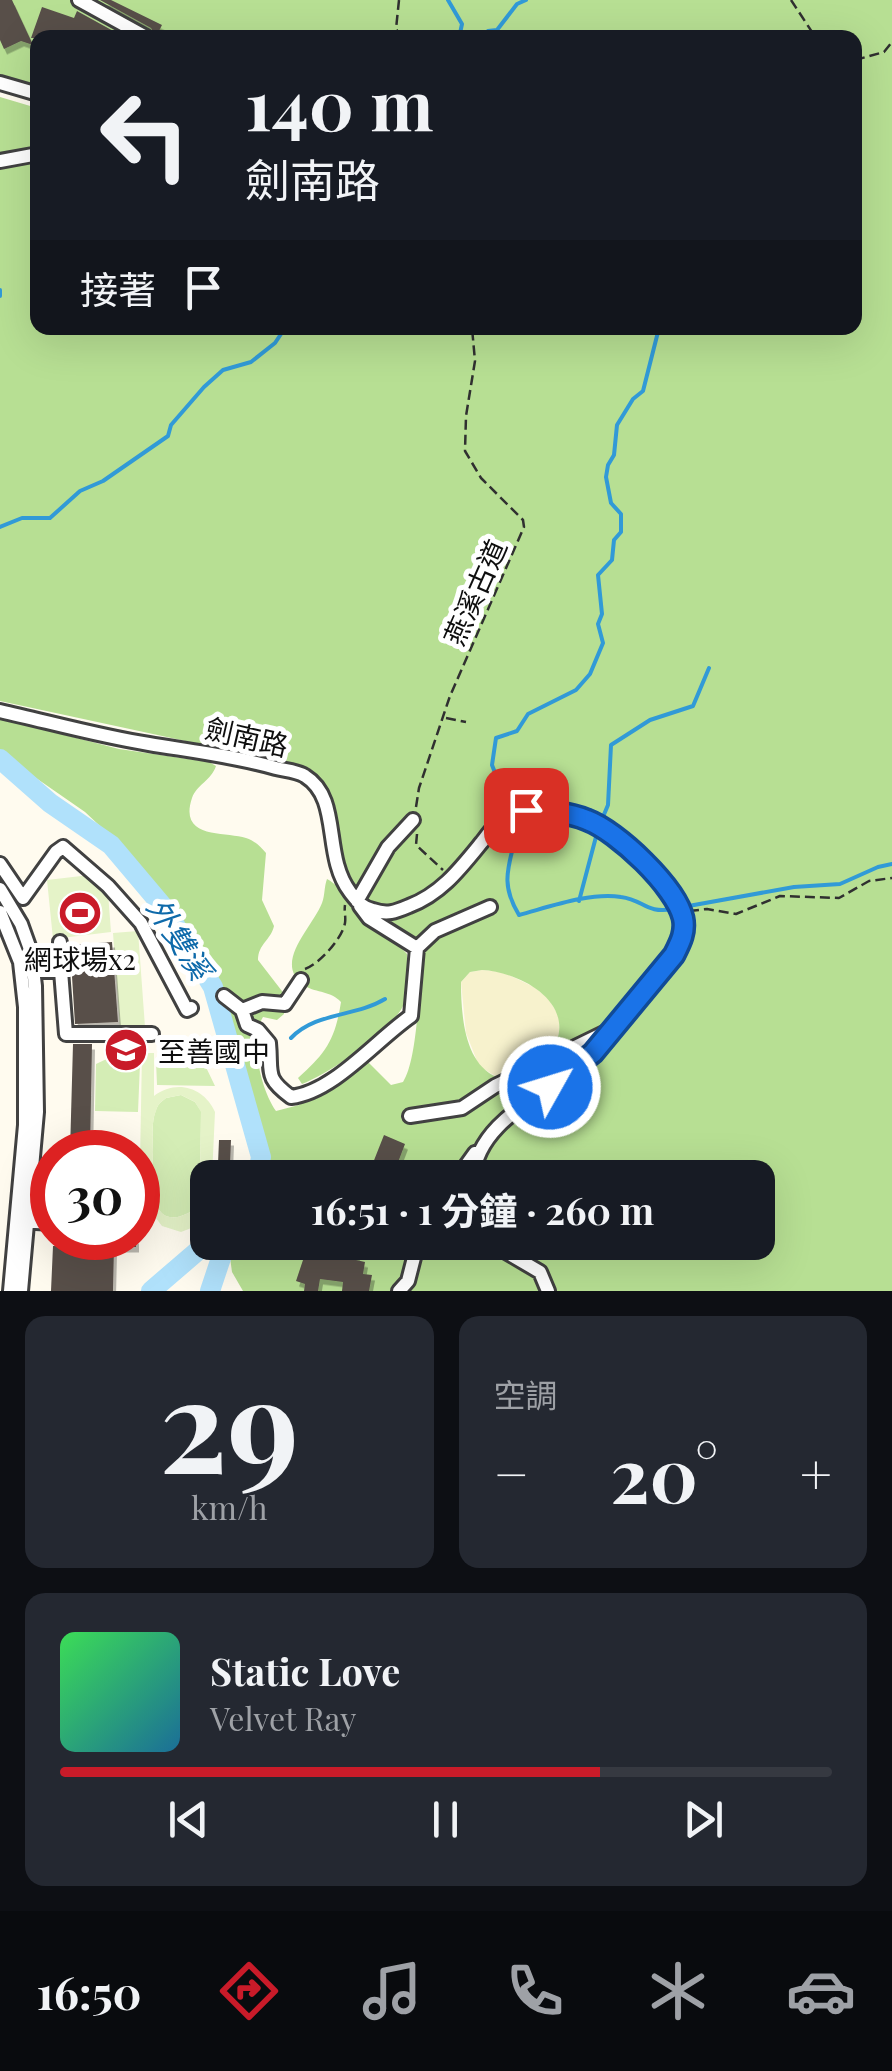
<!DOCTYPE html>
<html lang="zh-TW">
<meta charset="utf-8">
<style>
:root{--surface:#171b24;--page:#242831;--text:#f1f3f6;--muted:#9ea1a6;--line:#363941;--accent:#c91b29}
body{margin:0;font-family:"Playfair Display","Noto Sans TC",serif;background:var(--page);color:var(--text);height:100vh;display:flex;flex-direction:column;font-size:38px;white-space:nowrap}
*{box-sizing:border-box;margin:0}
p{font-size:32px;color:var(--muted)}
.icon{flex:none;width:55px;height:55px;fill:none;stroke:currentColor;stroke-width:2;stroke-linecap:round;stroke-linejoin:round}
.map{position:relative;height:1291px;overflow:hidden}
.sheet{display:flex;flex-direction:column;gap:25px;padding:25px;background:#0d0f14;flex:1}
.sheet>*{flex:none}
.banner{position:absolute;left:30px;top:30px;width:832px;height:305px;border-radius:20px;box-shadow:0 10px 40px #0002;background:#171b24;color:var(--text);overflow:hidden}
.speed{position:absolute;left:30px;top:1130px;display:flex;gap:20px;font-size:50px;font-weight:700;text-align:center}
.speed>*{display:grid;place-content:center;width:130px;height:130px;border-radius:50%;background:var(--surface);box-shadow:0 10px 40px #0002;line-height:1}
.speed .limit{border:15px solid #d22;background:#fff;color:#111}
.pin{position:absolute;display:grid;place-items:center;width:85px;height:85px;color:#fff;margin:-42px;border-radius:20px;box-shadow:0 5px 15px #0006}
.me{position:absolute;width:110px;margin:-55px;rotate:51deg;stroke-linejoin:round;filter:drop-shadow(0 0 8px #0008)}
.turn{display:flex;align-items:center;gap:35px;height:210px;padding:0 50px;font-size:45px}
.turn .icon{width:130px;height:130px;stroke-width:2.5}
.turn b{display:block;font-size:70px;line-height:85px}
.then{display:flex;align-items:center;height:95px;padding:0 50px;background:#0003;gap:20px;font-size:38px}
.big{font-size:75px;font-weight:700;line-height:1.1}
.sheet .widget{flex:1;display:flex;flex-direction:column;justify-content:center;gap:15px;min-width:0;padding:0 35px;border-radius:20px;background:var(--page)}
.sheet .dial{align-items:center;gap:0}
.dial b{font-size:130px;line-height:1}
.song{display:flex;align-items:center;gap:30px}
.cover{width:120px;height:120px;border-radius:15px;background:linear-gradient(135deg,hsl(130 70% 55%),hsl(200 70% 35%))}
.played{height:10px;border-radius:5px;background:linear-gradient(90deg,var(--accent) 70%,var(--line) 70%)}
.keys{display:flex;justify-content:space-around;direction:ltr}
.heat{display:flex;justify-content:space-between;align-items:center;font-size:55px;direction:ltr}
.sheet .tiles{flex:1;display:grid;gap:25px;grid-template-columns:1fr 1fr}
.widget:last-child{grid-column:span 2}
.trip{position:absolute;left:190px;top:1160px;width:585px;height:100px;border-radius:20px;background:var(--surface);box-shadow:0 10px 40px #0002;font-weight:700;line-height:100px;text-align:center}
.tabs{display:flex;height:160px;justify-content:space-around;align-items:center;background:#090b0e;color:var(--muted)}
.tabs .icon{width:70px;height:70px}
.tabs .active{color:var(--accent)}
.tabs b{font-size:45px;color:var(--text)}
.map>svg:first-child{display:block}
</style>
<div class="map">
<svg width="892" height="1291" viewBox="0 0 892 1291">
<defs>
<filter id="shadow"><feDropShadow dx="3" dy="5.5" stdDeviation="0" flood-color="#0004"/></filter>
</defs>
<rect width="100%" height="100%" fill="#fffbef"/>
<path fill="#f7f2cd" d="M482 970 503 972 534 987 548 998 559 1016V1033L552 1051 497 1077 479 1066 466 1033 461 982 470 972Z"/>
<path fill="#d4edb5" d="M116 1039H141L138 1112 95 1111 96 1064 115 1055Z
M156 1061H203L215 1086 157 1085Z
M181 1095 195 1102 201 1111 200 1193 194 1210C147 1238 152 1179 153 1151 153 1139 151 1122 156 1110 158 1104 161 1102 166 1098Z"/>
<path fill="#b7df93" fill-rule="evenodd" d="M0 0H892V1291H243L232 1272 228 1243 758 1242V1178L261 1177 264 1145 259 1123 217 987 173 909 116 841 85 812 0 753V718L119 749 209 762 216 766C211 781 197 784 192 798 178 840 226 831 246 838 255 841 260 846 266 853L262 900 274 926C271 940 258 944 258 960L285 995 284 1014 277 1020 263 1017C249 1040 261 1090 276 1111L299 1105 361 1063H369L391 1085 403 1082C418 1059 419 983 422 952 411 926 378 919 360 896 328 858 351 797 309 771 296 764 278 761 264 758L0 701V167L37 160 38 328H855V38H38L37 91 0 79ZM482 970C521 972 580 1004 552 1051L497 1077C464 1064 461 1014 461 982L470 972Z
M0 97 37 108V151L0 159Z
M327 879C344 888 353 910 366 924 379 936 395 939 407 954 408 970 409 986 405 1001 397 1029 328 1074 302 1084L298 1078C326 1053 335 1040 341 1002 331 991 317 993 305 986 271 964 313 927 322 903 325 895 324 887 327 879Z"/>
<path fill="#e5f3c8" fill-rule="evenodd" d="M90 875 108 893 111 932 53 939 47 880Z
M138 931 145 1027 120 1029 113 933Z
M142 1053H154V1096C176 1079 204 1087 215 1112L212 1177 208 1178 205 1216 199 1225 181 1232 162 1226 152 1213 151 1217H139ZM181 1095 195 1102 201 1112 200 1193 194 1210C147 1238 152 1179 153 1152 153 1139 151 1122 156 1111 158 1104 161 1102 166 1098Z"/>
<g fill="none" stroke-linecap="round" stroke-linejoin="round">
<path stroke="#319ad7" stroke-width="4" d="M448 0 462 24 459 38
M483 38 488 31 497 30 517 4 526 0
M0 290V296
M0 527 22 518H50L80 491 103 481 168 436 171 425 204 387 223 370 251 362 275 343 285 328
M510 811 492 765 496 738 517 731 528 714 576 690 590 674 603 643 598 624 602 614 598 575 612 560 614 540 621 532V514L611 503 606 477 608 465 614 455 617 425 633 399 643 391 659 328
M515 819 518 824C512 862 497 879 519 915
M600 824 608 805 611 745 650 720 693 706 709 668
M579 901 597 833
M683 907 794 887 840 884 878 867 892 864
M519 915C549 907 590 892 621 897 644 900 646 914 673 909
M291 1038C316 1012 355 1017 385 999
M227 1042 262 1041"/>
<path stroke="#b0e1fb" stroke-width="20" d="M0 759 50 803 111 845 165 909 213 987 261 1157 257 1178
M151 1291 208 1242
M210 1291 224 1249 222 1242"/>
</g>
<path fill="#584f49" filter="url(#shadow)" d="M0 0H12L33 45 21 41 4 49 0 40Z
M100 0H111L162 25 156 37 151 28Z
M42 7 74 18 77 11 126 38H31Z
M112 942 118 1022 75 1024 70 945Z
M73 1044H92L90 1152H70Z
M384 1135 405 1144 392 1178H367Z
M219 1140H231L230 1165 218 1164Z
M116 1238H136V1247H116Z
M309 1242H329V1245L358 1249 356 1260 365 1262 363 1274 372 1275 369 1291H342L343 1282 320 1279 318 1291H304L305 1284 296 1281Z
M53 1246 114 1247 113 1291H51Z"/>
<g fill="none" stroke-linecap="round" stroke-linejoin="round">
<g stroke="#414141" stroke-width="18">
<path id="minor" d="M79 0 146 37
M0 83 38 94
M0 161 38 154
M0 711C49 722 99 736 149 744 191 751 234 756 276 768 284 770 298 771 305 776 342 799 322 855 350 892 357 901 361 907 373 910 387 915 395 912 409 906 441 894 460 869 482 842 488 835 494 824 502 820 562 785 628 842 663 886 682 910 688 927 674 955 646 986 622 1021 594 1052 556 1093 478 1115 473 1178
M0 864 23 898 56 852 63 847 108 886 141 923 187 1010 191 1008
M0 889 21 924 31 952 35 986 37 1112 21 1291
M357 901 388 847 413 820
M0 912 20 962 25 1007V1125L10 1291
M60 942 61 971
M417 948 435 931 490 907
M32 971H61L66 1034H152
M301 980 285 1004 262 1002 242 1010 247 1025 258 1030 269 1043C272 1073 264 1077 291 1097 334 1092 376 1040 411 1016L417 948 369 918 360 906
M224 996 242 1010
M410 1116 462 1108 495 1086 608 1031
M457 1178 475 1153
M20 1221 52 1223
M72 1238H89
M489 1242 540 1272 548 1291
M399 1291 408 1281 418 1242"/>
</g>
<path stroke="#303030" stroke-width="2.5" stroke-dasharray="10 5" stroke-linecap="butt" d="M399 0 396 29 402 38
M791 0 816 38
M855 60 884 52 892 42
M446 718 466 722
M416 807 419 788 450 696 524 527 523 520 481 478 465 451 466 416 475 361 472 328
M417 834 416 845 443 870
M689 911 707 909 736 914 780 896 839 898 869 881 892 878
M305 969C319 964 342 939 345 923 346 917 344 911 345 905"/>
<use href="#minor" stroke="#fff" stroke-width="12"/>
</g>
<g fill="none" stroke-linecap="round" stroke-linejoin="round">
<g stroke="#114b97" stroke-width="25">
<path id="route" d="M526 810C547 811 568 812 587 820 617 831 676 887 683 918 686 932 680 943 674 955L593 1053 550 1087"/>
</g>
<use href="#route" stroke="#1a73e8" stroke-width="18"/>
</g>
<defs>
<g id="stadium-disc" transform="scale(2.25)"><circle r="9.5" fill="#c91b29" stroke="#fff"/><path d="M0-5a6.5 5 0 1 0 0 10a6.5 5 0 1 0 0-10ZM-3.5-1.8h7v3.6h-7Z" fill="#fff"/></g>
<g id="school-disc" transform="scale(2.25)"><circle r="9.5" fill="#c91b29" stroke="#fff"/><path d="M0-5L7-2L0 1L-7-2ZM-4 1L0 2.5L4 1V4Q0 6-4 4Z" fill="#fff"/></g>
</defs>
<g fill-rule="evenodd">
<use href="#stadium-disc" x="80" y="913"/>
<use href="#school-disc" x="126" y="1050"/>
</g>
<g text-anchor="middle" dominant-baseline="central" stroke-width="10" stroke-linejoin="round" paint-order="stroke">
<g font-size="28" fill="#0e0e0e" stroke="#fff">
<text transform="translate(474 592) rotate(-66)">燕溪古道</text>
<text transform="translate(247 736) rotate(13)">劍南路</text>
</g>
<g font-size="28" fill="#0e0e0e" stroke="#fff">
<text x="80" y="958">網球場x2</text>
<text x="158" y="1050" text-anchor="start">至善國中</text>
</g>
<g font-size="30" font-style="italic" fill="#0e6aaa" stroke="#fff">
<text transform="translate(180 938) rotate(57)">外雙溪</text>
</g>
</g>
</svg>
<div class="speed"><div class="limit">30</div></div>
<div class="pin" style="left:526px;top:810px;background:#d93025"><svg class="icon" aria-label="arrive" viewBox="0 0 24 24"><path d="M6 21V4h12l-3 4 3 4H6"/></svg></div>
<svg class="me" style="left:550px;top:1087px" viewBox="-20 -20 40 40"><circle r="17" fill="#1a73e8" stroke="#fff" stroke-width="3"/><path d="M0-11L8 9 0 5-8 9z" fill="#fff"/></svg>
<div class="trip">16:51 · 1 分鐘 · 260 m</div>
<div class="banner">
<div class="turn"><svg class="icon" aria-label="left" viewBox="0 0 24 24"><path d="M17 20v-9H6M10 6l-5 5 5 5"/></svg><div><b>140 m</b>劍南路</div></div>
<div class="then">接著<svg class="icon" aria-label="arrive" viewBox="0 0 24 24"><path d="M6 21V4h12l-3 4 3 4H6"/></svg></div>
</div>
</div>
<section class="sheet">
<div class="tiles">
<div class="widget dial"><b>29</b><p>km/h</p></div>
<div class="widget"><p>空調</p>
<div class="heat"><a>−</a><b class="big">20°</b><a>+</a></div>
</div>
<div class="widget">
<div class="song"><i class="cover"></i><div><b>Static Love</b><p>Velvet Ray</p></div></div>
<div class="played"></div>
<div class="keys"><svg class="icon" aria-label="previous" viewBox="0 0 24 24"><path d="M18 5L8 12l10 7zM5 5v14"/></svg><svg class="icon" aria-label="pause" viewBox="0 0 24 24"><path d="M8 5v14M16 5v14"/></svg><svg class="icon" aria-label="next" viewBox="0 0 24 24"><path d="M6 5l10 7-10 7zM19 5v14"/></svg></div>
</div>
</div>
</section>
<nav class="tabs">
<b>16:50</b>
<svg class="icon active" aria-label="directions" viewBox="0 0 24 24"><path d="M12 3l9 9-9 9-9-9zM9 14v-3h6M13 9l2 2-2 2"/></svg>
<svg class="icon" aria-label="music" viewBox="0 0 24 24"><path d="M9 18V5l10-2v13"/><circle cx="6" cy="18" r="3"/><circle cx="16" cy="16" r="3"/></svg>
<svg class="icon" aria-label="phone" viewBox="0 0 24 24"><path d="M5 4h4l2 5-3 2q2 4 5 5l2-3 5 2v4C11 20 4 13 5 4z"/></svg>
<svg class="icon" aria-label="climate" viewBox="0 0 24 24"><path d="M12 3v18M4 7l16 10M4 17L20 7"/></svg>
<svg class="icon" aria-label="car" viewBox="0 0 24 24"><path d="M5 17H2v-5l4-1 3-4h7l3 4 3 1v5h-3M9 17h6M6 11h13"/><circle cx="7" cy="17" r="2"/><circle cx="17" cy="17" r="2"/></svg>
</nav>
